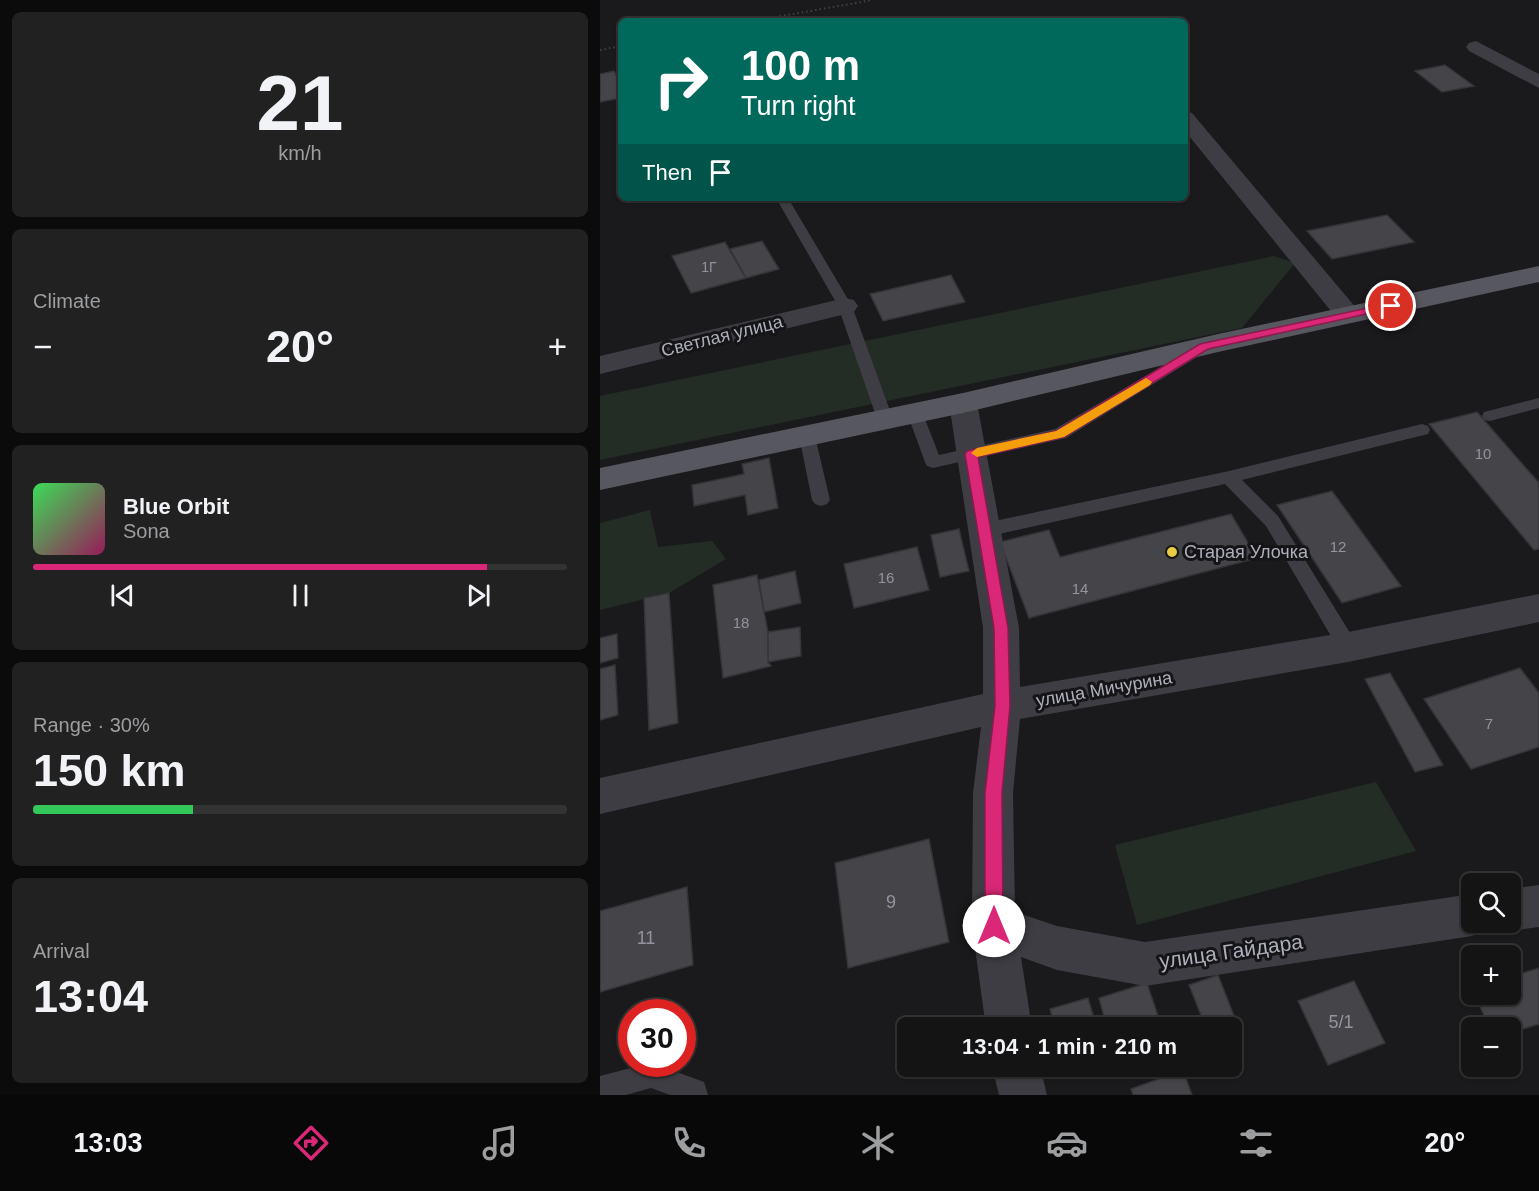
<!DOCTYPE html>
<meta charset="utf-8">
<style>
:root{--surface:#141415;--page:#212122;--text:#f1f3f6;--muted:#9d9ea0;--line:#333334;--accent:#db2777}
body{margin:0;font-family:Arial,sans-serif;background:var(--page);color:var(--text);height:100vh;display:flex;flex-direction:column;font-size:22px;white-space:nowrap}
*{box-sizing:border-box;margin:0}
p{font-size:20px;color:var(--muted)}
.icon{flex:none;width:33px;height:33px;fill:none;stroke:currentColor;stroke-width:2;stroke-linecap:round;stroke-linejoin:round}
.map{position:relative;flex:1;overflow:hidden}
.side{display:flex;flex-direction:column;gap:12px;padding:12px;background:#0b0b0c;width:600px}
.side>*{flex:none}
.banner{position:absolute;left:18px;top:18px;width:570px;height:183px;border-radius:9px;box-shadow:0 2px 4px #0004,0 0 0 2px var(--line);background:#00695c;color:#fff;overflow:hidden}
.fabs{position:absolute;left:861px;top:873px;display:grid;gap:12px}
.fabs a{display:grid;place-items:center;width:60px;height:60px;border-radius:9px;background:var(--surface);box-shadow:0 2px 4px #0004,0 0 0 2px var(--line);font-size:30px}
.speed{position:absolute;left:18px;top:999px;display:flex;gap:12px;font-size:30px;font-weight:700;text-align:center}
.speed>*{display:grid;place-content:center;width:78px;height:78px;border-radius:50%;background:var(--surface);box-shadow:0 2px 4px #0004,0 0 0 2px var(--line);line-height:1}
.speed .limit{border:9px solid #d22;background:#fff;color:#111}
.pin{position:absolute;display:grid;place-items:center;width:51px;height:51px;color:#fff;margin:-26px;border:3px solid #fff;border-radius:50%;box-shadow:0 2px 6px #0007}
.me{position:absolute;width:66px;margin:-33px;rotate:0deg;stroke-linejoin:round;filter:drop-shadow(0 0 4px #0008)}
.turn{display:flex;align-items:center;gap:21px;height:126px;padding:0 24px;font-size:27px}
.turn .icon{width:78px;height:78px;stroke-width:2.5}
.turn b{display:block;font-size:42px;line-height:51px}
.then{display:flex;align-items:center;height:57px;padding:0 24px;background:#0003;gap:12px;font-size:22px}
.big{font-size:45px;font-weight:700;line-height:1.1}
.side .card{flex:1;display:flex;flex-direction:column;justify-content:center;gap:9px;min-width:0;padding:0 21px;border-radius:9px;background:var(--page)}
.side .dial{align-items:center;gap:0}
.dial b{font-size:78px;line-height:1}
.song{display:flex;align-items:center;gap:18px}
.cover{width:72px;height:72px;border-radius:9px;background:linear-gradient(135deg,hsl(130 70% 55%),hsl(330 70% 35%))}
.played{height:6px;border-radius:3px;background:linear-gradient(90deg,var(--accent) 85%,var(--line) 85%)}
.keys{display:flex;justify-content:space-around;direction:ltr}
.heat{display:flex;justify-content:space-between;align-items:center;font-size:33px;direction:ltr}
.charge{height:9px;border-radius:4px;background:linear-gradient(90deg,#34c759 30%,var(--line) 0)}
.trip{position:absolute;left:297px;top:1017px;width:345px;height:60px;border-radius:9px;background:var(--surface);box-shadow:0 2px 4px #0004,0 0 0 2px var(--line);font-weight:700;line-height:60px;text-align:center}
.dock{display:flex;height:96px;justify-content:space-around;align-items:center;background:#080808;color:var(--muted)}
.dock .icon{width:42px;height:42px}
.dock .selected{color:var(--accent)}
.dock b{font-size:27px;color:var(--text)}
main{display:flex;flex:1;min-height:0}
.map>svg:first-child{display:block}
</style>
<main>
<section class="side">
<div class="card dial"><b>21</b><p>km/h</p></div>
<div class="card"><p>Climate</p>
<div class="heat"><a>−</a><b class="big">20°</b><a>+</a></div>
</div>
<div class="card">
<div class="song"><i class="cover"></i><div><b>Blue Orbit</b><p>Sona</p></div></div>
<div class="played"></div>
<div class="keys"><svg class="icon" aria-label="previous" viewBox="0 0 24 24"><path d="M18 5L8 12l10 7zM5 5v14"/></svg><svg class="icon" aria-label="pause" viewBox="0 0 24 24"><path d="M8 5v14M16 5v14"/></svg><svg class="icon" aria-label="next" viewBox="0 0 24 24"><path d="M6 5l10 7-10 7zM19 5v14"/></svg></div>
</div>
<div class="card"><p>Range · 30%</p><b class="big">150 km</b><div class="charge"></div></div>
<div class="card"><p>Arrival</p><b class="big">13:04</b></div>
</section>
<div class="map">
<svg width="939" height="1095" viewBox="0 0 939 1095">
<rect width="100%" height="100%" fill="#1a1a1c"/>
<path fill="#242c26" d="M674 256 695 263 642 328 0 460V396Z
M50 510 58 547 112 541 126 559 69 593 0 610V523Z
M776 782 816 851 537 925 515 845Z"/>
<path fill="#444449" stroke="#343438" stroke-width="1.5" d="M845 65 874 86 842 92 815 71Z
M14 71 21 84V98L0 102V74Z
M787 215 814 242 732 259 707 231Z
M162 241 179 269 146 278 130 249Z
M125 242 146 278 91 293 72 256Z
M351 275 365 302 283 321 270 294Z
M877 412 939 483V549L934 550 829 424Z
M169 458 178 508 148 515 145 495 94 506 92 485 144 474 142 464Z
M732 491 801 586 742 603 677 505Z
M631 514 657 558 429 618 400 542 449 530 460 557Z
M359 529 369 571 340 577 331 535Z
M317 547 329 590 254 608 244 564Z
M195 571 201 603 164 612 159 580Z
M157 575 168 632V662L171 666 123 678 113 585Z
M69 593 78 723 49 730 44 598Z
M200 627 201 656 168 662V632Z
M17 634 18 658 0 663V638Z
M15 665 18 715 0 720V669Z
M920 668 939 693V747L871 769 824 699Z
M790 673 843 765 815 772 765 679Z
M329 839 349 942 248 968 235 863Z
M87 887 93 965 0 992V911Z
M939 968V1024L910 1033V1028H890L874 994H910V977Z
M618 975 638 1026 632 1028H606L589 985Z
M754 981 785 1043 728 1065 698 1001Z
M547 983 560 1022 542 1028H507L499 998Z
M488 998 497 1028H455L450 1009Z
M583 1070 592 1095H533L531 1089Z"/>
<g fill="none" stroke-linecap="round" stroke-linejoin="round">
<path stroke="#414248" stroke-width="2" stroke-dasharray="1.5 3" stroke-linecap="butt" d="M153 21 273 0
M0 50 21 46"/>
<path fill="#3d3d43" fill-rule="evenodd" d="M176 198H188L252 306 293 419 291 423H279L277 419 238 306Z
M600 344 605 346 608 349 605 352 466 438 333 468 327 466 325 462 307 413 309 409H321L339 455 455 429Z
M939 398V408L890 421 884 420 882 416 884 412Z
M822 424 828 426 830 430 828 434 642 480 678 516 755 641 758 647 755 653 748 655 741 653 666 526 625 484 385 537 379 535 376 530 379 525 385 523 629 471Z
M207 430 213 432 215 436 230 500 227 504 221 506 215 504 212 500 199 436 201 432Z
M46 1064H55L104 1082 108 1095H70L51 1088 26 1095H0V1076Z"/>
<path fill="#3d3d43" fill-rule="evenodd" d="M876 41 939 74V88L869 51 866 47 869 43Z
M585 111 592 113 757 309 761 315 757 321 748 323 739 321 585 131Z
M245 298 254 300 258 306 254 312 0 374V356Z
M363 393 373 396 377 403 419 628 420 687 748 632 939 594V622L748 662 420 719 413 793 415 912 457 926 545 942 872 894V922H890L887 930 872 936 545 986 457 970 421 957 432 1028H386L372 926 373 793 381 727 0 814V778L383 694V628L349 403 353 396Z
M939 885V927L910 931 895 925 894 922H910V889Z
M392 1066H440L447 1095H399Z"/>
<path fill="#57575f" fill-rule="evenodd" d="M939 266V282L618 352 363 413 0 490V468L363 393 618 334Z"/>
</g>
<path fill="#db2777" stroke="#8e194d" stroke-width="1.5" d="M791 303 794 304V308L608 349 464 437 378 457 408 628 410 706 402 793 403 926 400 932 394 935 388 932 385 926V793L395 706 394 628 365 454 367 451 456 431 600 344Z"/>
<path fill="#f59e0b" d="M546 378 552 382 550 385 464 437 377 457 371 453 377 448 456 431Z"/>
<circle fill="#eacc43" stroke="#151517" stroke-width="2" cx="572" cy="552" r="6"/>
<g text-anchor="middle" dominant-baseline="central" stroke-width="6" stroke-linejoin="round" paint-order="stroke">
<g font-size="14" fill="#93949e">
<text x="109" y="267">1Г</text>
</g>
<g font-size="15" fill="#93949e">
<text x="883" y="453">10</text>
<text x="738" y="546">12</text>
<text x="286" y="577">16</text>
<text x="480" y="588">14</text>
<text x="141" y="622">18</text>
<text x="889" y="723">7</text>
</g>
<g font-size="18" fill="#adafbb" stroke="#151517">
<text transform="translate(122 336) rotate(-14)">Светлая улица</text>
<text transform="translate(504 689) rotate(-10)">улица Мичурина</text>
</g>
<g font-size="18" fill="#adafbb" stroke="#151517" text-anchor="start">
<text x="584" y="552">Старая Улочка</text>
</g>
<g font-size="18" fill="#93949e">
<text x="291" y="902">9</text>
<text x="46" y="938">11</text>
<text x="741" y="1022">5/1</text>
</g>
<g font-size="21" fill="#adafbb" stroke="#151517">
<text transform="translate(631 951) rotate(-8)">улица Гайдара</text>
</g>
</g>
</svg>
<div class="fabs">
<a><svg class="icon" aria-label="search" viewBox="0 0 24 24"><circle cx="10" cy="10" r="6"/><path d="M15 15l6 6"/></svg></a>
<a>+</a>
<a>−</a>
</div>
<div class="speed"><div class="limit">30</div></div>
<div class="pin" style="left:791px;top:306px;background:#d93025"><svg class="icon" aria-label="arrive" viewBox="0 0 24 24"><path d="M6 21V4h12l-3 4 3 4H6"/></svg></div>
<svg class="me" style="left:394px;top:926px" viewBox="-20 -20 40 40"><circle r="19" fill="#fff"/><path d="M0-13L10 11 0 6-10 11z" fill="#db2777"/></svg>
<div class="trip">13:04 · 1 min · 210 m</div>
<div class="banner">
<div class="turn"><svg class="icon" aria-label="right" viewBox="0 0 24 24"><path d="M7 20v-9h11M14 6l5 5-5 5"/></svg><div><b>100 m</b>Turn right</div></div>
<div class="then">Then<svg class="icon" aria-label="arrive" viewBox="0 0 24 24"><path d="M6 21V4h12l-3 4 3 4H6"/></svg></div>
</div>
</div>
</main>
<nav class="dock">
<b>13:03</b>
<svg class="icon selected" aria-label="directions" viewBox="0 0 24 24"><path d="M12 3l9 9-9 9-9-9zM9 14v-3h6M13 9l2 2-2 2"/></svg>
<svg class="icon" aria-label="music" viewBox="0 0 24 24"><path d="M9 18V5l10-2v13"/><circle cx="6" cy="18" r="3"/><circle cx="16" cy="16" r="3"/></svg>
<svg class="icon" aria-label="phone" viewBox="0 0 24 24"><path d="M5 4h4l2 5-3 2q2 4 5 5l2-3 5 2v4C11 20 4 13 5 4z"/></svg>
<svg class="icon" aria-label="climate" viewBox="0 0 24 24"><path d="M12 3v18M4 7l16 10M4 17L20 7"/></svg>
<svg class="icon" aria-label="car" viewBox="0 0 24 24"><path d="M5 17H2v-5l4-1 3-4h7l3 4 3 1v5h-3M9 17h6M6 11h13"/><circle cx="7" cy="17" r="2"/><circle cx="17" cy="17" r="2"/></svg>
<svg class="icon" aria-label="filters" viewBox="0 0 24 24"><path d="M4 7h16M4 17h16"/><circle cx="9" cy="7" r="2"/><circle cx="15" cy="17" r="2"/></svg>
<b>20°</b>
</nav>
